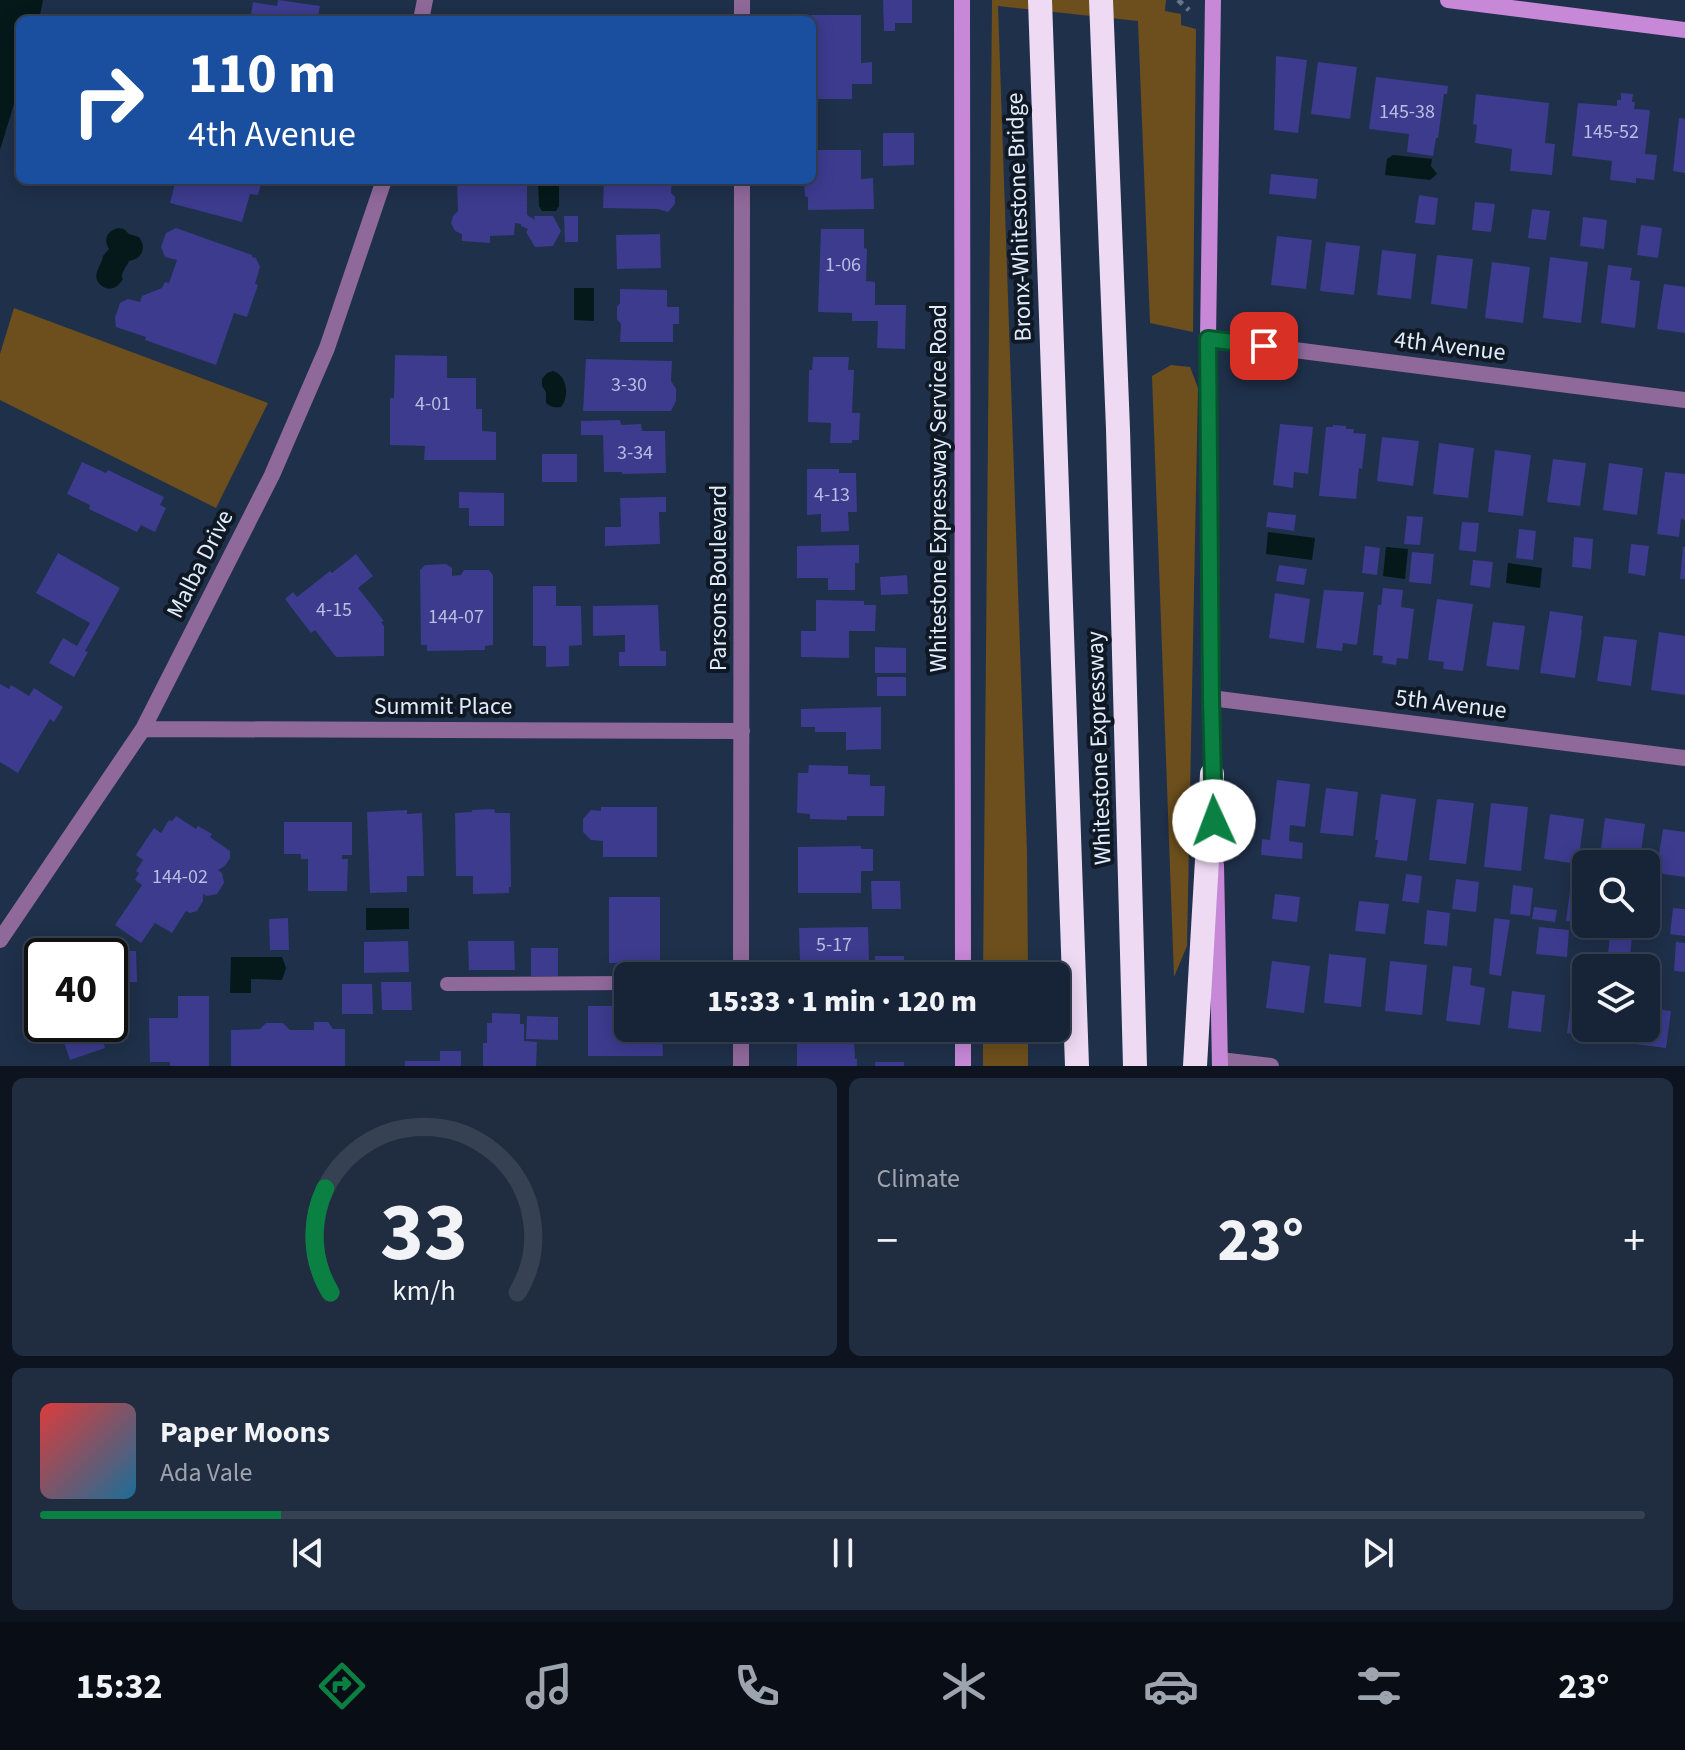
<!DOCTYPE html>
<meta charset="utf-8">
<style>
:root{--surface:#172438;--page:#202c40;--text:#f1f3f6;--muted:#9ea4ae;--line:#364153;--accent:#0b8043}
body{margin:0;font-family:"Source Sans 3",sans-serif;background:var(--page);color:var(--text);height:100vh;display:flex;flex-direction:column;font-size:30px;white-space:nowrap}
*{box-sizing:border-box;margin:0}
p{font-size:26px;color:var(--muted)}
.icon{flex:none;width:44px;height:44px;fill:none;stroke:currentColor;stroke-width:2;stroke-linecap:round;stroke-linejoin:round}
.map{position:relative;height:1066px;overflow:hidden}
.side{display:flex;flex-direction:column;gap:12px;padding:12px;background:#0d141f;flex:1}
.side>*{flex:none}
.top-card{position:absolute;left:16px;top:16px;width:800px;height:168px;border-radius:12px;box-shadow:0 4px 20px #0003,0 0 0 2px var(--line);background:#1a4fa0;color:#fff;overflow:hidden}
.tools{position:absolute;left:1572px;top:850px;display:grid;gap:16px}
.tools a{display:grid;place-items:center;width:88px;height:88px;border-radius:12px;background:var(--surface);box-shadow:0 4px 20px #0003,0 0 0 2px var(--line);font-size:40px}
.speed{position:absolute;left:24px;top:938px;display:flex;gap:16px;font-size:40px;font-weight:700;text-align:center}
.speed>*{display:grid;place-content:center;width:104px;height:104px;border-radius:50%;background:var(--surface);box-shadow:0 4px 20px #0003,0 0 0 2px var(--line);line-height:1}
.speed .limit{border:4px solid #111;border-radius:12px;background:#fff;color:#111}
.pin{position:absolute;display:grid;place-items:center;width:68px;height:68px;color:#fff;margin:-34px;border-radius:16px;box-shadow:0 4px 12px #0006}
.me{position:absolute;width:88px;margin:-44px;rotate:358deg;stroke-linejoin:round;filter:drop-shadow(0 0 6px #0008)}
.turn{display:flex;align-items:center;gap:28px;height:168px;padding:0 40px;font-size:36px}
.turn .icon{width:104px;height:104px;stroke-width:2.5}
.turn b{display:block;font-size:56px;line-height:68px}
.big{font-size:60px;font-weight:800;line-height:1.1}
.side .tile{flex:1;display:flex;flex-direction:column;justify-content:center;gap:12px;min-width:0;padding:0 28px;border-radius:12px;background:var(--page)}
.side .dial{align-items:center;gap:0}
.dial svg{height:208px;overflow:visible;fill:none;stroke:var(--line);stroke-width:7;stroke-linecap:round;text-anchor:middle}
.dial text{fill:var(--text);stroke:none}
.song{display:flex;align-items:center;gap:24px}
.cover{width:96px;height:96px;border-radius:12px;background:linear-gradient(135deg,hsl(0 70% 55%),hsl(200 70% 35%))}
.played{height:8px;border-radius:4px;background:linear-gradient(90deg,var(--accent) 15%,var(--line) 15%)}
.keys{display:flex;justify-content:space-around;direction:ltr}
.heat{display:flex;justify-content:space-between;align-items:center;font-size:44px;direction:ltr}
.side .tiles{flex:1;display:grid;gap:12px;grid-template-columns:1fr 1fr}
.tile:last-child{grid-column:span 2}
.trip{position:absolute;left:614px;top:962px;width:456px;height:80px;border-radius:12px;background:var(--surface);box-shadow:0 4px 20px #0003,0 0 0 2px var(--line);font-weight:800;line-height:80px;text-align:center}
.tabs{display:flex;height:128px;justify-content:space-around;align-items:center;background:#090e16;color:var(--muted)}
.tabs .icon{width:56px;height:56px}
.tabs .current{color:var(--accent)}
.tabs b{font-size:36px;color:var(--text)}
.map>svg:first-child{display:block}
</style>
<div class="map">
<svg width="1685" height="1066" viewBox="0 0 1685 1066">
<rect width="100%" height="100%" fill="#1f304a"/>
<path fill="#6c4f1c" d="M992 0H1166L1165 11 1181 14V25L1196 29 1193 332 1150 323 1138 21 998 6 1027 852 1028 976H983Z
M14 308 268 403 216 508 0 400V354Z
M1171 365 1190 367 1198 388 1187 946 1174 977 1152 376Z
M983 1028H1028V1066H983Z"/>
<path fill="#05191a" d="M0 0H43L39 20H20V84L0 150Z
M1393 155 1432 159 1431 166 1437 174 1430 180 1385 175 1387 159Z
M538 180H559V206L556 211H542L539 206Z
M118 228 124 229 129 234 139 237C147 248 142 259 129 261 128 265 124 268 123 272 119 281 127 276 119 284 113 292 101 289 97 280 94 272 102 264 103 256L109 249C103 239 107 231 118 228Z
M574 288H594V321L574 320Z
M553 371C567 375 570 396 561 407 554 408 551 407 546 403V392L542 386V379L547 373Z
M1268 532 1315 538 1312 560 1266 554Z
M1386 547 1408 549 1405 579 1383 576Z
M1508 563 1542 568 1540 588 1506 583Z
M366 908H409V929L366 930Z
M231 957H282L286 968 282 980 251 979V993H230Z"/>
<path fill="#3c3b8e" d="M278 0 320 6 317 20H250L253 2 277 6Z
M883 0H912V23H895V31H884Z
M811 15H861V63L872 62V84H852V99H816L815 84H812Z
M1276 56 1307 60 1298 133 1274 130Z
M1318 62 1357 67 1350 119 1311 114Z
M1376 77 1448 86 1447 94H1444L1438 138H1436L1433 156 1407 152 1409 134 1369 129Z
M1621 93 1633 94 1632 102H1635L1634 109 1650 110 1645 154 1657 155 1654 180 1636 178V183L1610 180 1612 161 1572 156 1578 103 1617 106V100H1621Z
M1476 94 1549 103 1545 143 1555 144 1552 175 1510 171 1512 149 1475 143 1477 125 1473 124Z
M1679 118 1685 119V173L1673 171Z
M883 133H914V165L883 166Z
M812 150H861V179L873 178 874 209 808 210V197L805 196 804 180H812Z
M1271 174 1318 179 1316 199 1269 194Z
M176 180H262L258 195 250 194 242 222 170 203Z
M457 180H527V215L535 220 534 216H553L561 231 553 246 535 247 526 232 528 229 521 226V224L515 223 514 235 490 236V243L462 241V234L455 231 451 223 453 216 458 211Z
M604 180H672L671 193 675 197V204L668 212 658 209 603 208Z
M1419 195 1438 198 1435 225 1415 223Z
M1475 202 1495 204 1491 232 1472 230Z
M1532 209 1550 211 1546 240 1528 238Z
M564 216H578V242H565Z
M1583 217 1607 220 1604 249 1580 246Z
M1641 225 1662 228 1658 258 1637 255Z
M176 228 252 255V257L256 258 260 267 255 284 258 285 247 317 234 313 216 365 145 340 146 337 116 327 115 318 120 303 128 299 140 302 142 296 162 288 165 282 169 283 177 260 165 257 161 247 166 233Z
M821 229H864V248L867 249 866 281 875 282V305H906L905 349 877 348 878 321H852V313L818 312Z
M660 234 661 268 617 269 616 235Z
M1277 236 1312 240 1306 289 1271 285Z
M1326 242 1360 246 1354 295 1320 291Z
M1382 250 1416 254 1411 299 1377 295Z
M1437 255 1473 259 1467 309 1431 304Z
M1550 257 1588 262 1581 323 1543 318Z
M1492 262 1530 267 1523 323 1485 318Z
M1608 265 1632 268 1630 280 1640 281 1635 328 1601 323Z
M1664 284 1685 287V333L1657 329Z
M620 289 667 290V307H679V324H673V342H620L621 324 617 319V307L620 303Z
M395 355 447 356V378H476V409H482V431L496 432V460H424L425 446 390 445V398H394Z
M813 357H849L848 370H854L852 413H860L859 440H852V443H830L831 423 808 422 809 370H812Z
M586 359 672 361 671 381 676 389V401L671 411H583Z
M620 420 621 425 641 424 642 431H665L666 473 622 474V472H604L603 435H581V421Z
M1280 424 1313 427 1308 474 1294 472 1293 488 1273 485Z
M1333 425 1346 426V429H1354L1353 433 1366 434 1362 469 1359 468 1356 499 1319 496 1326 427H1333Z
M1382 437 1419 441 1413 486 1377 481Z
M1439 443 1474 448 1468 498 1433 494Z
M1495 450 1531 455 1523 516 1488 512Z
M542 454H577V482H542Z
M1553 459 1586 463 1580 506 1547 502Z
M82 462 106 473 108 470 164 497 160 505 166 508 155 532 141 525 137 532 89 509 90 505 67 494Z
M1609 463 1643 468 1637 515 1603 510Z
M807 469H839V473H856L857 512H848L849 531 821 532V514L807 515Z
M1665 472 1685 474V520L1681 519 1679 537 1657 534Z
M459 492 504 493V526H469V508H459Z
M666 497V512H659L660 544 605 546V527H621L620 498Z
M1268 512 1296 515 1294 531 1266 527Z
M1407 516 1423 517 1420 545 1404 544Z
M1462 522 1479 523 1476 552 1459 550Z
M1519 529 1536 531 1533 560 1516 558Z
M1574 537 1593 539 1591 569 1572 567Z
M1631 544 1649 546 1645 576 1628 573Z
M859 545V563H855V590H828V578H797V546Z
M1365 546 1380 548 1377 575 1362 573Z
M1683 547H1685V579H1680Z
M1412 552 1434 554 1431 584 1409 582Z
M58 553 120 588 85 651 88 652 74 677 49 663 63 638 77 646 90 623 36 593Z
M356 554 373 576 358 588 384 621 381 622 384 626V656L336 657 315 630 311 633 285 599 293 592 297 597 330 571 332 573Z
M1473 560 1493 562 1490 588 1470 585Z
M446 564 452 568V576L461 575 464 570H489L493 575V645L485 646V650L427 651V645H421L420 570 425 565Z
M1279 565 1307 569 1304 585 1276 581Z
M907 575 908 594 881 595 880 577Z
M533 586H556V606H581L582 645 569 646V666L546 667V646H533Z
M1383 588 1403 590 1401 607 1414 609 1408 659 1397 658 1396 665 1382 663 1383 656 1373 655 1378 605H1381Z
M1324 590 1364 592 1357 645 1343 643 1342 651 1316 648Z
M1275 593 1310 599 1304 643 1269 638Z
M1437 599 1473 604 1463 671 1443 669 1444 662 1428 660Z
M816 600 864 601V605H876L875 631H849V658L801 657V631H816Z
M658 605 660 651H666V666H619V652H625V635L593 636V606Z
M1550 611 1583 616 1581 629 1582 630 1575 678 1540 673Z
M1493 622 1525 626 1519 670 1486 666Z
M1659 632 1685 636V695L1651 690Z
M1604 636 1637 640 1631 686 1597 681Z
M875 647 906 648V673H875Z
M877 677H906V696H877Z
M0 684 9 689 11 685 29 696 34 688 63 707 54 722 50 719 18 773 0 762Z
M881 707V749L846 750V732H815V727H801V709Z
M809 765 848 766V774L870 775V786H885L884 816H847V820L810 819V814L797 813 798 773H808Z
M1277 780 1310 784 1305 827 1290 825 1289 841 1303 843 1302 859 1261 855 1262 839 1270 840Z
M1326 788 1358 792 1353 836 1320 833Z
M1381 794 1416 799 1407 861 1375 857 1378 840H1375Z
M1437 799 1474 803 1466 864 1429 860Z
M1491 803 1528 807 1521 871 1484 867Z
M601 807H657V857H603V841L591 840 583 832V819L591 810 601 811Z
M494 809 495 813H510L511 887H509V893L473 894V876H456L455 813 472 812V810Z
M407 810V814L422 813 424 876H407V892L370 893 367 812Z
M1550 814 1584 819 1578 864 1544 859Z
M176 816 196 829 198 826 212 834 210 837 230 851V858L225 866 218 870 222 873 224 883 217 894 207 896 203 894V901L197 911 190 913 186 911 172 933 155 923 141 943 115 925 142 885 135 880 139 873 136 871 143 860 136 855 154 828 161 833 169 820 172 821Z
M1605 818 1645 824 1639 864H1599Z
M284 822H352V855H342V859H348L347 891H308V859H301V854H284Z
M1663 829 1685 832V877L1656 873Z
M861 846V849H873V871H861V893H798V847Z
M1406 874 1422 876 1419 903 1402 901Z
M1456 879 1479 882 1476 912 1452 909Z
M871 881H900L901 909H872Z
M1513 885 1533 888 1530 916 1510 914Z
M1570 891 1586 893V924L1566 921Z
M1275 894 1300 897 1297 922 1272 919Z
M609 897H660V963H609Z
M1359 901 1389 904 1385 934 1355 931Z
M1534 907 1557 910 1555 922 1532 919Z
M1673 908 1685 909V936L1670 934Z
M1427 910 1450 913 1447 946 1424 944Z
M288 918 289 950H270L269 919Z
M1494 918 1510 920 1501 976 1489 974Z
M868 927 869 962 800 963 799 928Z
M1539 927 1569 930 1567 957 1536 954Z
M1610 934 1632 936 1629 966 1607 964Z
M408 941 409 972 364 973V942Z
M468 941H514L515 970H469Z
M1676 942 1685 943V972L1674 971Z
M531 948H558V976H531Z
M109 951H136L137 982 110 983Z
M1329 954 1366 958 1361 1007 1324 1003Z
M875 956H904V960H926V976H875Z
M1272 961 1310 966 1304 1013 1266 1008Z
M1390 961 1427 965 1422 1015 1385 1011Z
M1453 966 1472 968 1470 985 1485 988 1480 1025 1446 1021Z
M381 982H411L412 1010H382Z
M342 984H372L373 1014H342Z
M1573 984 1586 986V1028H1605L1603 1038 1593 1036 1591 1044 1580 1042 1581 1035 1567 1033Z
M1512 991 1545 995 1541 1032 1508 1028Z
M178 996H209V1066H170V1062H150L149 1018H178Z
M588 1006H628V1028H662L663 1056H588Z
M1646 1008 1671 1011 1666 1048 1627 1043 1629 1028H1646Z
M492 1013 520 1014V1024H524V1041L537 1042 536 1066H483V1043H487V1023H492Z
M527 1016 558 1017V1040L526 1039Z
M314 1022H328L333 1029H345V1066H231V1030L260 1029 266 1023H283L290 1030H314Z
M58 1024H97L105 1048 70 1060Z
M854 1038 855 1059H857V1066H797V1039Z
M440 1051H461V1066H405V1061H440Z
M875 1062H904V1066H875Z"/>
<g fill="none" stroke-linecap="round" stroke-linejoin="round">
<path stroke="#67768c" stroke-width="5" stroke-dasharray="6 6" stroke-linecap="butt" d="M1178 0 1189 10"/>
<path stroke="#90699b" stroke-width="14" d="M447 984 628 983"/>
<path stroke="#90699b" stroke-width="16" d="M742 0V20
M421 20 425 0
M1208 339 1685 400
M1211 698 1685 758
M143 729 742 731
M0 940 143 729 272 475 327 348 384 180
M741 976 742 180
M1220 1060 1271 1066
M741 1066V1028"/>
<path stroke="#c788d8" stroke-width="16" d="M962 0 963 976
M1448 0 1685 30
M1213 782 1208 339 1213 0
M1216 865 1220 1066
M963 1028V1066"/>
<path stroke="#eedaf3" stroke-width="24" d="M1040 0 1077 1066
M1101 0 1118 429 1135 1066
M1195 1066 1212 774"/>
</g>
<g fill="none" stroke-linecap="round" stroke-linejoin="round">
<g stroke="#07532c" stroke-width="20">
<path id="route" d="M1214 821 1211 698 1208 339 1264 346"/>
</g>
<use href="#route" stroke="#0b8043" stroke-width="14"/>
</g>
<g text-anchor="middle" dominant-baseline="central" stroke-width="8" stroke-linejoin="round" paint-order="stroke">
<g font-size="20" fill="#b7bfe0">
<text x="1407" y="112">145-38</text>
<text x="1611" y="132">145-52</text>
<text x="843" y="265">1-06</text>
<text x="629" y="385">3-30</text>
<text x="433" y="404">4-01</text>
<text x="635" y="453">3-34</text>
<text x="832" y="495">4-13</text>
<text x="334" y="610">4-15</text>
<text x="456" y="617">144-07</text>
<text x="180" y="877">144-02</text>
<text x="834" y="945">5-17</text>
</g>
<g font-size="24" fill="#e0ebfc" stroke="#101824">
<text transform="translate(1019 217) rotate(-92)">Bronx-Whitestone Bridge</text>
<text transform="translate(1450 346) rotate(7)">4th Avenue</text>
<text transform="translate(938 488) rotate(-90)">Whitestone Expressway Service Road</text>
<text transform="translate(200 564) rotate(-63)">Malba Drive</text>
<text transform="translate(718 578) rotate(-90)">Parsons Boulevard</text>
<text transform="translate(1451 704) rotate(7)">5th Avenue</text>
<text x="443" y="706">Summit Place</text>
<text transform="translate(1099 748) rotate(-92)">Whitestone Expressway</text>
</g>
</g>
</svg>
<div class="tools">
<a><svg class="icon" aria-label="search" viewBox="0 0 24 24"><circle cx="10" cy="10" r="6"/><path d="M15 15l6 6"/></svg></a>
<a><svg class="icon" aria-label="layers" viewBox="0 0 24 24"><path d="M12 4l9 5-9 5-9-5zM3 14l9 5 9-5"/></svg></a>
</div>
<div class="speed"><div class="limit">40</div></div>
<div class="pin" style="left:1264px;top:346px;background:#d93025"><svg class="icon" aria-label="arrive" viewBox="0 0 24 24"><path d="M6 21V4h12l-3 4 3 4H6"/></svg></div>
<svg class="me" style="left:1214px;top:821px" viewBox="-20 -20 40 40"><circle r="19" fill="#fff"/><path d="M0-13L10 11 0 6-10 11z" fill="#0b8043"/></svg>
<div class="trip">15:33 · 1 min · 120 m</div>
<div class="top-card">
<div class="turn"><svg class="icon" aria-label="right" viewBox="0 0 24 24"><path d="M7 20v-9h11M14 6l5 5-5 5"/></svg><div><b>110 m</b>4th Avenue</div></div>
</div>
</div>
<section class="side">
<div class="tiles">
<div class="tile dial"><svg viewBox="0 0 100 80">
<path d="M14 69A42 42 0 1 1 86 69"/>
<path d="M14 69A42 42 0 0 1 12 29" stroke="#0b8043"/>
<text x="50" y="56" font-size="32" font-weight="700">33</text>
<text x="50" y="72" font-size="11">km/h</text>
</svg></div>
<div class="tile"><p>Climate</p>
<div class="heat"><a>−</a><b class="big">23°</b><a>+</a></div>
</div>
<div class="tile">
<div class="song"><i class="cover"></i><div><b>Paper Moons</b><p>Ada Vale</p></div></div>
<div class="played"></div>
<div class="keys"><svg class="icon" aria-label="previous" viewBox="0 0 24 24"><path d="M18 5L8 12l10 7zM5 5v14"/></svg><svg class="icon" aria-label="pause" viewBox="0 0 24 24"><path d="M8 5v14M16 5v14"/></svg><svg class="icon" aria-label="next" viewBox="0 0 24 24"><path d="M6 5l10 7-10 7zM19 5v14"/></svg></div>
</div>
</div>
</section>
<nav class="tabs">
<b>15:32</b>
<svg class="icon current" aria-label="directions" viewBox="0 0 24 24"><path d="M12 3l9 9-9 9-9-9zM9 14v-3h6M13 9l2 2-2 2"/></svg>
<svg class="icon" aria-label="music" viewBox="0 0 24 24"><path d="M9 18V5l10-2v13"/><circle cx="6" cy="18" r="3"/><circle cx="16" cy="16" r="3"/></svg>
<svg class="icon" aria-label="phone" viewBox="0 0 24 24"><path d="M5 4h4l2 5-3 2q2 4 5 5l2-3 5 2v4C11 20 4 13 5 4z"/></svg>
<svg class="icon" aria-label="climate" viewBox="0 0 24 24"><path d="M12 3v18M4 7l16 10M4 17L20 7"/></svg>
<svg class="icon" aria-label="car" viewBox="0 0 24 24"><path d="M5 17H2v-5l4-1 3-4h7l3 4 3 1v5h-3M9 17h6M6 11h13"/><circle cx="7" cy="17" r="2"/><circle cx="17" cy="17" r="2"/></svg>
<svg class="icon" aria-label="filters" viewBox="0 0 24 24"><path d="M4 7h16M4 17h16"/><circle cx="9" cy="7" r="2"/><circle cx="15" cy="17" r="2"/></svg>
<b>23°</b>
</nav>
